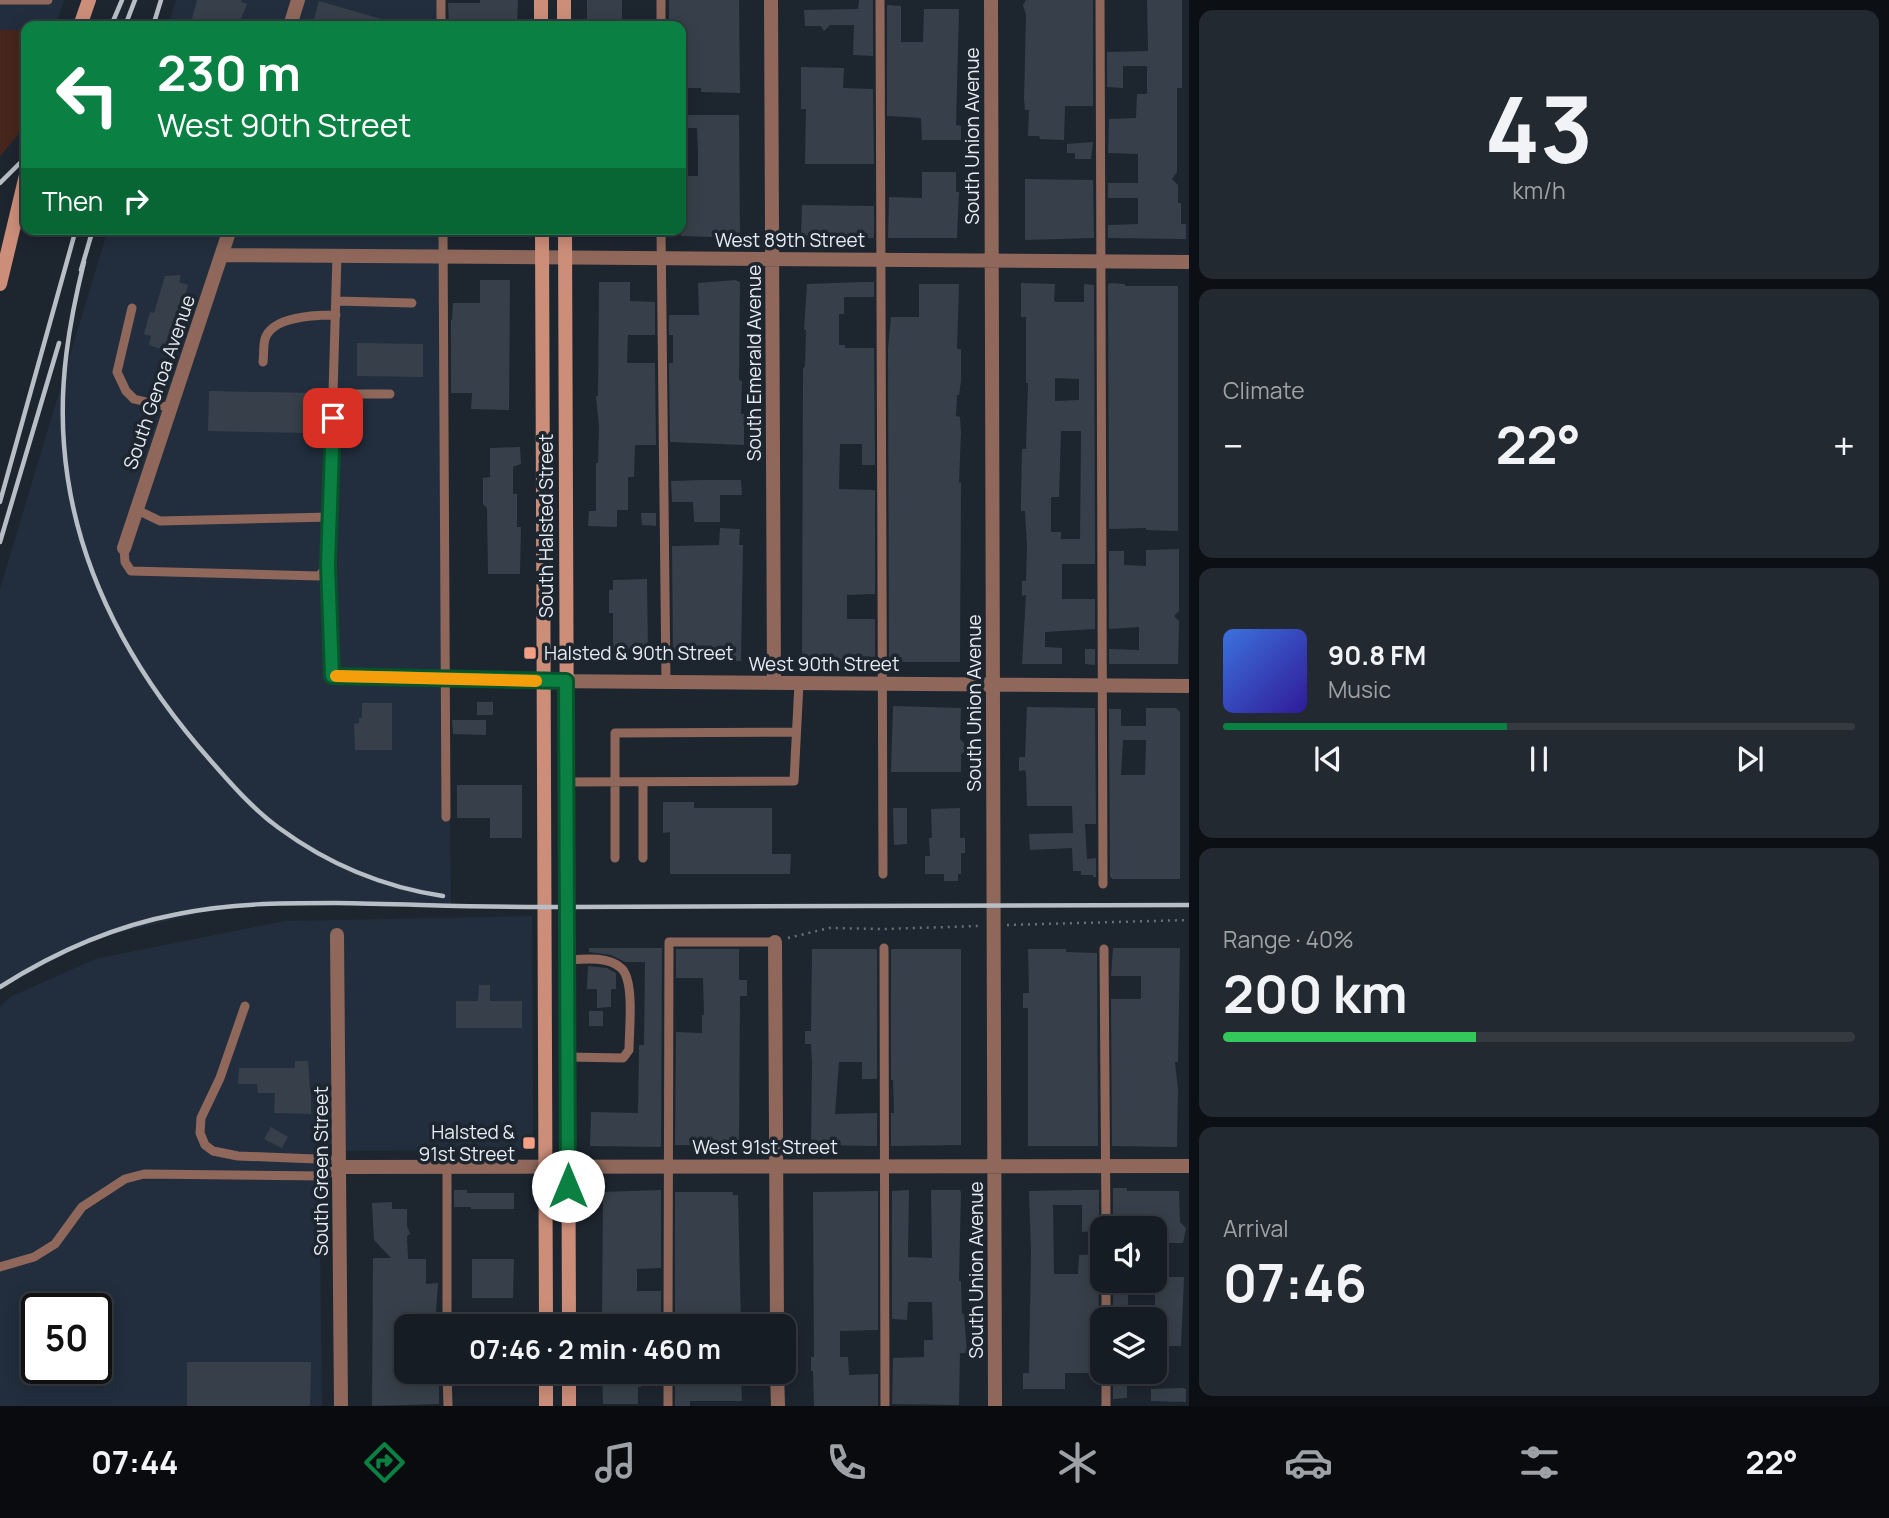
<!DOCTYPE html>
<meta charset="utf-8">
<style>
:root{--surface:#161c23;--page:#232930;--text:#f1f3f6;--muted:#9ea1a6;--line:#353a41;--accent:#0b8043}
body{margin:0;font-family:Manrope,sans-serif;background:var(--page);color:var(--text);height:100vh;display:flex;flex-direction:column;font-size:26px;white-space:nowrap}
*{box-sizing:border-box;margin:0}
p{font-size:23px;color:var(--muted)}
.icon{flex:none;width:38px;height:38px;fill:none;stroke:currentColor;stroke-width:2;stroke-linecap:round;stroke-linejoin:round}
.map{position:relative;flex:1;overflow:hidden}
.details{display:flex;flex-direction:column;gap:10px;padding:10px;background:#0c0f13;width:700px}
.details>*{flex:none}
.guide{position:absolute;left:21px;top:21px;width:665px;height:214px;border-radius:14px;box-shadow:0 4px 18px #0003,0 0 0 2px var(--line);background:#0b8043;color:#fff;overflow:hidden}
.buttons{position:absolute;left:1090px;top:1216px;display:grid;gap:14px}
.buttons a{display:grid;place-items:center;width:77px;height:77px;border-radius:14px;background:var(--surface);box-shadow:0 4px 18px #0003,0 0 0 2px var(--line);font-size:35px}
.speed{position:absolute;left:21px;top:1293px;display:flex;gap:14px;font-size:35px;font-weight:700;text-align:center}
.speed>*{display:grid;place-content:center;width:91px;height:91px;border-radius:50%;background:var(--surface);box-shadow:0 4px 18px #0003,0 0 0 2px var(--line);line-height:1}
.speed .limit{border:4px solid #111;border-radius:10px;background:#fff;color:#111}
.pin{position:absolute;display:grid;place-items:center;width:60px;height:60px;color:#fff;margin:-30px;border-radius:14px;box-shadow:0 4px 10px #0006}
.me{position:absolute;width:77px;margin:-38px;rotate:0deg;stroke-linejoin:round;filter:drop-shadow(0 0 5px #0008)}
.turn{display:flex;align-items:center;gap:24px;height:147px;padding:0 21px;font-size:32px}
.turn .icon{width:91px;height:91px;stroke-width:2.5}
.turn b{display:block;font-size:49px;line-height:60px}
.then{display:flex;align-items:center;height:66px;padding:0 21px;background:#0003;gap:14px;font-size:26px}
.big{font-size:52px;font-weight:700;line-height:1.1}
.details .widget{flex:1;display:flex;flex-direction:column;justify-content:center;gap:10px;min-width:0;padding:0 24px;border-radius:14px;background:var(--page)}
.details .dial{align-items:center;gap:0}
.dial b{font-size:91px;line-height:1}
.song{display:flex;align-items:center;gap:21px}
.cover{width:84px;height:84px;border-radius:10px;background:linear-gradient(135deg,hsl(220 70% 55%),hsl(250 70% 35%))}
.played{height:7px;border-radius:4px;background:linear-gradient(90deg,var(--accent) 45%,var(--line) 45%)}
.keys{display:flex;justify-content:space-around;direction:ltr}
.heat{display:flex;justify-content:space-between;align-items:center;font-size:38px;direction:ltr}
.charge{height:10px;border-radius:5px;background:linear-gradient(90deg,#34c759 40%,var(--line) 0)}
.trip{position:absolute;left:394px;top:1314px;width:402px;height:70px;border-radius:14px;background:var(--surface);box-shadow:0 4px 18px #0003,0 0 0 2px var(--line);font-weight:700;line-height:70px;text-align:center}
.dock{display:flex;height:112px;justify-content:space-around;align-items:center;background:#090b0e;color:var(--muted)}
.dock .icon{width:49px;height:49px}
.dock .current{color:var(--accent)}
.dock b{font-size:32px;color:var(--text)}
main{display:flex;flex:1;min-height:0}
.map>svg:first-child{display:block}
</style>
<main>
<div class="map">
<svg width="1189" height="1406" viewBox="0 0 1189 1406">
<rect width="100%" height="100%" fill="#1d252f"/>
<path fill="#222e3d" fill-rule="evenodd" d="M0 0H64L56 26H26V113L18 135 0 156Z
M176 0H441L442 26H168Z
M108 229H444L451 904 229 906 92 939 0 989V589Z
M532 916 533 1150 319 1151 322 1406H0V1007L10 997 95 959 285 921ZM37 1309H96V1368H37Z"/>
<path fill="#46261c" d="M0 30H26V108L18 135 0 156Z"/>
<path fill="#37404a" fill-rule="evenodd" d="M197 0H241V2L247 4 238 26H190Z
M480 0H518L517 26H449L448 3H480Z
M587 0H622V23H587Z
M669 0H739L740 93 701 92V88H681V21H669Z
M859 0H873V56L853 55 854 25H830L824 31 821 26H805L804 10 858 9Z
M1026 0H1093V106H1065L1064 140 1040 139 1039 136H1028L1029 110H1025L1024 99 1026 15 1023 5Z
M1147 0H1182V88H1177V172L1172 179 1178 185V203H1181V224H1186V239L1108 238V225L1138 224V198H1108V183H1138V154L1108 153 1109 119 1136 118 1137 94H1147V66H1123V88L1107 87V52L1148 51Z
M319 1 395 23V26H312Z
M887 5 901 6V42H923L924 9H959L956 125 961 126V140H922L921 118 887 116Z
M801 67 844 68 843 88 873 89 874 164H805L806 109H801Z
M681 115H739L740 238 681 236V176H698V152L697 128H681Z
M1093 142 1091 159H1075V153H1067V144Z
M922 172H956V192H959L957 238H888L889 197 922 198Z
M1025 179 1093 180 1094 238 1025 240Z
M802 205 874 206V238H801Z
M181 275 179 282 188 285 178 320 174 319 166 344 162 343 161 349 149 345 151 336 144 334 150 312 154 313 165 276Z
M480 280H510L509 410 471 409 472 393H451V320H452L453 303H480Z
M735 280 740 282 739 380 742 381 741 414H744V445L670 442 669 363H673V335H669V315H699L698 283Z
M599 282H630V301L655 302V335H628L627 363H655L656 445H635L634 477H628V510H617V527L588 526 589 511H596V463H598L599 427 596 396H598Z
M862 282H874V297H844V314H839V345H845V348H874L875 465H862V444H840L839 489 875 490V594L847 595V619H875V662L808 661V657H802L803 375V369L805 366 806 330H804L807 284Z
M1021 283 1055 284 1054 301 1056 302H1084V284L1094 285 1095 564H1062V599H1095V629L1045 632V647L1062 648V664H1022L1026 595 1022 596V581H1026L1027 547 1025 511H1021V499L1022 449H1026L1028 383H1026V317H1021ZM1055 378 1079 379V400L1055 401ZM1061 431H1081L1080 539H1061V532H1051V497H1059Z
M1110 283 1125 284V286H1178V531L1146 530V528L1109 529 1108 285Z
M919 284H959L957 349H961V381L959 395H957L956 416 960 417 961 432 959 483 961 482 960 662H889L888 349 891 317H919Z
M357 343 423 344V377L357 376Z
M209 391 314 393 313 433 208 431Z
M520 447 521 464 513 467V494H517V527H521L520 574H488L487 508 483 504V478L490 477V448Z
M703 480H741L742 495H720V522H694L693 502H672L671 481Z
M641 513H656V526L642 525Z
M720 528 740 529 739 545H743L741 661 673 660 672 546 719 545Z
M1179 549V611L1174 616 1179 621 1178 664H1109V649L1139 650V627L1109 629V551H1124V565L1146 566V550Z
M647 579 648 649H613V613H609V590H613V580Z
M1085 649H1095V665L1085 664Z
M477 702H493V715H477Z
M362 703H392V750H355L354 724 359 723V718H362Z
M893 706 961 708 960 739 964 743V752L961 754V772H891Z
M1027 707 1095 708 1096 824H1085L1087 859 1096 858V877H1093V875H1081V871H1073L1072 848 1030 850 1029 834 1073 833 1072 806H1027L1026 773 1025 770 1019 771V757H1025Z
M1146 708H1176L1180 712V879H1113L1110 877 1109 709H1121V726H1146ZM1123 740H1146L1145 775H1121Z
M452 720H486V735L453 734Z
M457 785H522V838H490V818H457Z
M663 802H694V808H772V854H791L790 874H670V832L663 833Z
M893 808H907V844L894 845Z
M960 808V838H965V853H961V874H958V881H944V874H925V856H930L929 838H932L931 809Z
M589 948H662L661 1147 590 1146 591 1112 638 1113 639 1045H644L645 962H625L611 955 589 952Z
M1113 948H1180L1178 1062H1175L1178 1089 1177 1147 1112 1146 1111 999H1141V976H1111Z
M676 949H739V980H747V996H740L739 1146 675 1145 676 1032 702 1033V1015H704L703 978H676Z
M812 949H877V1079H862V1062H839L835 1114 877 1113V1146L811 1145 812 1063 811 1044H805V1031H811Z
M891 949H961V1145L891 1146V1113H894L893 1080H891Z
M1028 949H1066V952L1097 953 1098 1146H1028V1008H1023V993H1029Z
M588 966 607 968 616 973V989H611V1007L597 1008V989H587Z
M479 985H490V1001H522V1028H456V1001H478Z
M589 1011H603V1026H589Z
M295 1061H308L310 1089H311V1114L274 1113 275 1093H258L257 1084H238L239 1068H295Z
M271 1127 288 1137 282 1148 264 1139Z
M1113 1188H1127V1191H1179L1180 1222 1186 1228 1183 1243H1155V1228H1113Z
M454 1190H467V1193H514V1209H471V1207H454Z
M661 1190V1268L637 1269V1291H661V1325L602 1326 603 1192Z
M909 1190 908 1257 932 1258 931 1190H960L961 1193 959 1281H961L962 1314H964L967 1353H960L959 1405 892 1404 893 1358 924 1357V1340H933L932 1302H908L907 1320 892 1319V1191Z
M1083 1190H1099V1228L1097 1231 1082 1232V1205H1053L1054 1274H1078L1079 1255 1099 1254 1098 1373H1065V1389H1023V1373H1029L1031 1252 1029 1191Z
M878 1191V1330L840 1331V1357H848L849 1375 878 1374V1406H814L813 1371H811V1357H814L813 1192Z
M675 1192H733V1195H738L741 1326H675Z
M392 1202V1209H407V1226L410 1234 407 1236 408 1259H426V1284L438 1283 435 1325 406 1324V1332H403V1363H405V1372H439V1404L372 1406 373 1258H391L374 1240 372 1203Z
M472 1259H514L513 1298H472Z
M1155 1277H1184L1181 1346H1155Z
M1113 1281H1128V1308H1132V1320H1113Z
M187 1362H311L310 1406H187Z
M472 1372H514V1386L472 1385Z
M602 1372 641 1374V1387H638V1404H603Z
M675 1372H741L742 1401H690V1406H675Z
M1127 1384V1398L1113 1399V1385Z
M1183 1388 1186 1389V1402L1151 1401V1389Z"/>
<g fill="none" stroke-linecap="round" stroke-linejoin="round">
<path stroke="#686f78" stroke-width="2.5" stroke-dasharray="2 5" stroke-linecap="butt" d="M1007 925 1189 920
M788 938 829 928 884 929 979 926"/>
<path stroke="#8f685b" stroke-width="9" d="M0 0H48
M441 0V26
M880 0 883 874
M1100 0 1103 884
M661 26V0
M443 229 446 817
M661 229 666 682
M336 301 412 303
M132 308 117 372 126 391 134 399 171 408
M263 362C264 355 263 346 265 339 272 316 316 315 336 315
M334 394H390
M137 510 160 521 331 517
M124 548 125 562 131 571 319 576 328 565 337 255
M328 565 332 676
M567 782 794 781 799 683
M643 782V858
M615 858V733L796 732
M884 948 885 1406
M1104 949 1106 1228
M567 960C583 959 608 956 621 968 635 980 629 1031 629 1050L623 1058 567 1057
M245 1006 220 1078 201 1118 200 1133 205 1145 213 1151 238 1156 341 1160
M447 1167V1326
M0 1267 34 1257 55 1244 82 1207 125 1179 144 1174 323 1176 341 1167
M1106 1281V1320
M668 1326 669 942H775
M447 1372 448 1406
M668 1372V1406
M1106 1372V1406"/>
<path stroke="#8f685b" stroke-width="14" d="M771 0 774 683
M991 0 995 1406
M290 26 298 0
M222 255 1189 262
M124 548 230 229
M332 676 544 681 1189 686
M337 935 341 1406
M775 942 777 1326
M341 1167 1189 1166
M777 1372 778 1406"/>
<path stroke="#cc8e79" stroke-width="14" d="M541 0V26
M564 0V26
M80 26 89 0
M542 229 546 1326
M565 229 569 1326
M0 284 26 175
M546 1372V1406
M569 1372V1406"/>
<path stroke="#b7bec5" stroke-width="4.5" d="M111 26 122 0
M125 26 135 0
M153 26 161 0
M0 183 26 157
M84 262C69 323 59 382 64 445 73 566 132 672 211 761 232 785 253 809 279 828 328 864 383 887 443 896
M81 270 93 229
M0 502 76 229
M0 542 59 343
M0 987C55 952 114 926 178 914 230 903 282 903 335 903 412 904 488 908 565 907 773 905 981 905 1189 905"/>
</g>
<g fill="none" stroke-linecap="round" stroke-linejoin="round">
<g stroke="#07532c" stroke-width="18">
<path id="route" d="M333 418 328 565 332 676 566 681 568 1186"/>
</g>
<use href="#route" stroke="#0b8043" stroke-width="12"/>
<path stroke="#f59e0b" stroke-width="12" d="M336 676 536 681"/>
</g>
<g fill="#f39f83" stroke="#1d252f" stroke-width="2.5">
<rect x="523" y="646" width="14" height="14" rx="3.5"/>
<rect x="522" y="1136" width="14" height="14" rx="3.5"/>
</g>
<g text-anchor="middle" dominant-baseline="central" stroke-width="7" stroke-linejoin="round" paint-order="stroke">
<g font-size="19" fill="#e5ebf2" stroke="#1d252f">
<text transform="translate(972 136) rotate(-90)">South Union Avenue</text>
<text x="790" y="240">West 89th Street</text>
<text transform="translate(754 363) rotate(-90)">South Emerald Avenue</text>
<text transform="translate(159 382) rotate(-71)">South Genoa Avenue</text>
<text transform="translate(546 526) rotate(-90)">South Halsted Street</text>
<text x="824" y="664">West 90th Street</text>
<text transform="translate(974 703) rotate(-90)">South Union Avenue</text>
<text x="765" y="1147">West 91st Street</text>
<text transform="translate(321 1171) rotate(-90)">South Green Street</text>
<text transform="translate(976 1270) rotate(-90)">South Union Avenue</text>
</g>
<g font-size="19" fill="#e5ebf2" stroke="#1d252f" text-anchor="start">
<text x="544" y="653">Halsted &amp; 90th Street</text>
<text x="515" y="1132" text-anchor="end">Halsted &amp;<tspan x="515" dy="22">91st Street</tspan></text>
</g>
</g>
</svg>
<div class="buttons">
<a><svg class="icon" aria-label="sound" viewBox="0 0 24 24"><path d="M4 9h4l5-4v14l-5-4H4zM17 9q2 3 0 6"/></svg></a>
<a><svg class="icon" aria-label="layers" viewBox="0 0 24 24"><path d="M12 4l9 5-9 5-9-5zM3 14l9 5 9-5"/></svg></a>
</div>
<div class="speed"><div class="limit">50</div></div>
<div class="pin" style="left:333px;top:418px;background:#d93025"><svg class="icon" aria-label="arrive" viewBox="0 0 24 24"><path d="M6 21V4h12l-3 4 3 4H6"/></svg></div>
<svg class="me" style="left:568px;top:1186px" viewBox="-20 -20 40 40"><circle r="19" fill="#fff"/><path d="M0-13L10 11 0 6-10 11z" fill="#0b8043"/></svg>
<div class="trip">07:46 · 2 min · 460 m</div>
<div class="guide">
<div class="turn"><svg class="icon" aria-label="left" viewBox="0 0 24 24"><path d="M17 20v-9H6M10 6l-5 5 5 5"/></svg><div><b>230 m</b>West 90th Street</div></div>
<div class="then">Then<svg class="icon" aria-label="right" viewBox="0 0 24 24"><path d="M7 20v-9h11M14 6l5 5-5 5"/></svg></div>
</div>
</div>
<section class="details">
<div class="widget dial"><b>43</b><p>km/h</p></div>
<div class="widget"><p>Climate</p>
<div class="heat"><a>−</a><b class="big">22°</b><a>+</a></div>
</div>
<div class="widget">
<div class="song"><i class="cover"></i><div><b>90.8 FM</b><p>Music</p></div></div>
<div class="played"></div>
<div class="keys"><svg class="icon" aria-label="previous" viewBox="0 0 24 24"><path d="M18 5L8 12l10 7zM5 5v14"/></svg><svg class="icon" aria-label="pause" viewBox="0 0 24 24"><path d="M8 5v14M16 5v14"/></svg><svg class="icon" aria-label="next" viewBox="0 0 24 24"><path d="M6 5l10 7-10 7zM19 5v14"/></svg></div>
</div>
<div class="widget"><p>Range · 40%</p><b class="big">200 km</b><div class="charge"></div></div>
<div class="widget"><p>Arrival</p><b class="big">07:46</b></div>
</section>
</main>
<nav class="dock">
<b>07:44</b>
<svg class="icon current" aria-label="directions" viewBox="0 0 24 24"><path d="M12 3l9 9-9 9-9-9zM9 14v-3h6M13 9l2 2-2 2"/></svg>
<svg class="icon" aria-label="music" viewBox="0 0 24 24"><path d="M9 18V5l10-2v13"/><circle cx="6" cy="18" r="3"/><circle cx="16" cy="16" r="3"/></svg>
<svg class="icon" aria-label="phone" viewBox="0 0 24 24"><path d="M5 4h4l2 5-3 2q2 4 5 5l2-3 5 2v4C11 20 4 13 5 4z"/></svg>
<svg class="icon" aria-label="climate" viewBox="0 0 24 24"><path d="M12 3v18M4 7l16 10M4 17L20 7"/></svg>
<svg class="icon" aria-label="car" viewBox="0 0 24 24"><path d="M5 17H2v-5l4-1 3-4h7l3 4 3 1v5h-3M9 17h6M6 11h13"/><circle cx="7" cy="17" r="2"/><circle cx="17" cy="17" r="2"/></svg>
<svg class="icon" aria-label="filters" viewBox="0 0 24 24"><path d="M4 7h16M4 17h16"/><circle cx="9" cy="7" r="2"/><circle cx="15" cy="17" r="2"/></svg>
<b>22°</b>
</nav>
